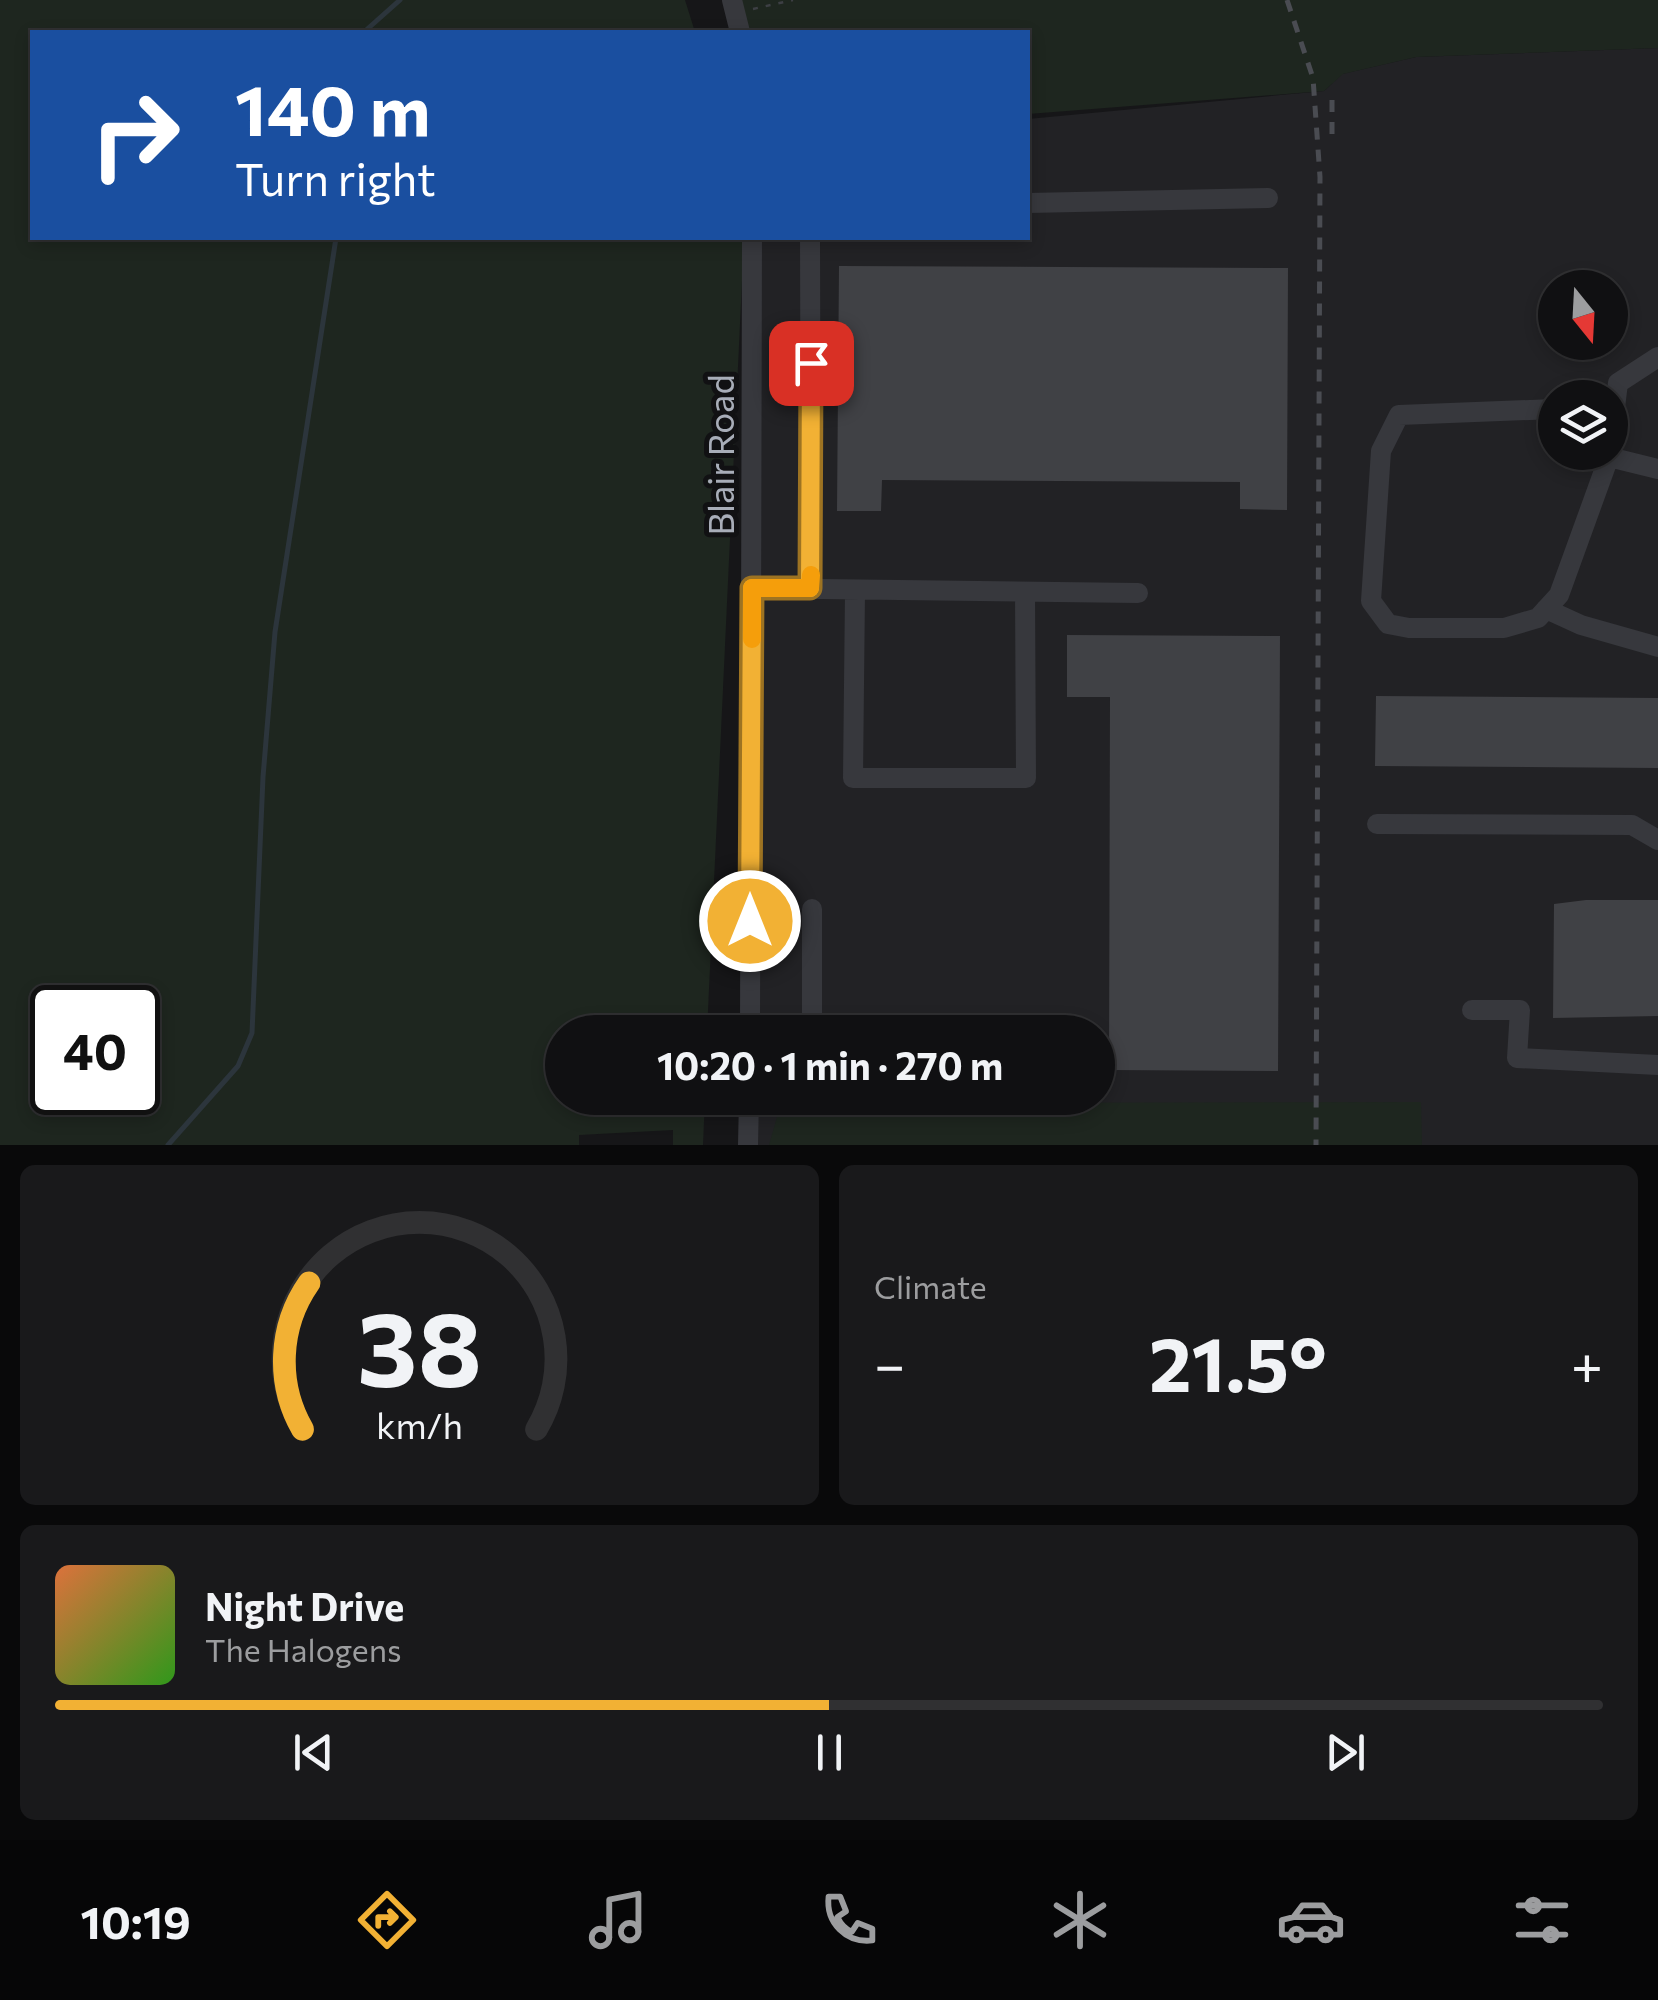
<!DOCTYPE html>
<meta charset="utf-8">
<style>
:root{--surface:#101012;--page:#19191b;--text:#f1f3f6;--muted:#9c9d9f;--line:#303032;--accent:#f2b134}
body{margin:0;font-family:Commissioner,sans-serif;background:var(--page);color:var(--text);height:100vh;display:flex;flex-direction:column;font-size:38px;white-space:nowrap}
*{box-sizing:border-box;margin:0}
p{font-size:32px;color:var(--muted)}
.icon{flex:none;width:55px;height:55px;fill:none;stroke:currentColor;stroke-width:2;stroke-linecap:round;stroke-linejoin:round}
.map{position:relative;height:1145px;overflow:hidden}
.side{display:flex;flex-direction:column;gap:20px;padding:20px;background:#09090a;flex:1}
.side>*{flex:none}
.hud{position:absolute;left:30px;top:30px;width:1000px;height:210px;border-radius:0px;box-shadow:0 5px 15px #0003,0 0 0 2px var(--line);background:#1a4fa0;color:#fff;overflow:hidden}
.needle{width:65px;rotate:162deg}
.buttons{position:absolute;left:1538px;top:270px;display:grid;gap:20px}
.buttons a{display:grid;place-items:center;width:90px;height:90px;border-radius:50%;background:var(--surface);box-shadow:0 5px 15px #0003,0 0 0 2px var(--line);font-size:50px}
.speed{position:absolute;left:30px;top:985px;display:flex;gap:20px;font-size:50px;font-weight:700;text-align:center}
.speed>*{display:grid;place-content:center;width:130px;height:130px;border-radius:50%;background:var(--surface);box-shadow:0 5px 15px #0003,0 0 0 2px var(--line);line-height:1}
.speed .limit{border:5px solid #111;border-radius:15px;background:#fff;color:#111}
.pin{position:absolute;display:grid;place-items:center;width:85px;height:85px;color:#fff;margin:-42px;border-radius:20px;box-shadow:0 5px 15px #0006}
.me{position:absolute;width:110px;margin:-55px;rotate:0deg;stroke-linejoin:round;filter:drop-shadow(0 0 8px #0008)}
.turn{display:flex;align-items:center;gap:35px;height:210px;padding:0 40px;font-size:45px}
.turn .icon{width:130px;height:130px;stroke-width:2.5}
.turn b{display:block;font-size:70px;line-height:85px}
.big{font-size:75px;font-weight:700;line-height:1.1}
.side .tile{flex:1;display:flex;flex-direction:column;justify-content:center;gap:15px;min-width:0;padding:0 35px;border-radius:15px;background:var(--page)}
.side .dial{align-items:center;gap:0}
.dial svg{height:260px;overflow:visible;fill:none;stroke:var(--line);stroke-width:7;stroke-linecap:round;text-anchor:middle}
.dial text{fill:var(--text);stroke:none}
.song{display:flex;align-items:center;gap:30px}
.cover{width:120px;height:120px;border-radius:15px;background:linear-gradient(135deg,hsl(20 70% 55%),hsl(110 70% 35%))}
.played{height:10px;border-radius:5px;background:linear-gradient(90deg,var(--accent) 50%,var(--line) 50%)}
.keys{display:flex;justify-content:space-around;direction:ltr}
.heat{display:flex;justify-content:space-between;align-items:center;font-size:55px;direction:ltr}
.side .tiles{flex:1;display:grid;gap:20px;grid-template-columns:1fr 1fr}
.tile:last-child{grid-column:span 2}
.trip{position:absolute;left:545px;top:1015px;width:570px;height:100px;border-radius:50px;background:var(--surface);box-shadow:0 5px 15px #0003,0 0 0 2px var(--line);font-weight:700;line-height:100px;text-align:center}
.tabs{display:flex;height:160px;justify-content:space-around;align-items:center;background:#060607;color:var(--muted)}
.tabs .icon{width:70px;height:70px}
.tabs .current{color:var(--accent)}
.tabs b{font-size:45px;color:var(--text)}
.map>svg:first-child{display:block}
</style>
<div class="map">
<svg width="1658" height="1145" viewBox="0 0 1658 1145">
<rect width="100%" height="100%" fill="#161618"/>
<path fill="#222225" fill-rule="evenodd" d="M1658 48V1145H745L746 1098H1098V1032H748L762 238H1028V119L1324 91 1342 74 1416 57ZM1555 288H1610V342H1555ZM1555 398H1610V452H1555Z"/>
<path fill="#1e261f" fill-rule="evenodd" d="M0 0H685L695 32H32V238H744L707 1032H562V1098H705L703 1145H673V1130L579 1135V1145H0ZM52 1008H138V1092H52Z
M738 0H1658V48L1416 57 1343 74 1324 91 1028 114V32H747Z
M1421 1102 1422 1145H769L781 1103Z"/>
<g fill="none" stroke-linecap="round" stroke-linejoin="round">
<path stroke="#2c353c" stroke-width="5" d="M364 32 400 0
M168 1145 238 1066 252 1033 263 777 275 632 336 238"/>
</g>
<path fill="#404145" d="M839 266 1288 268 1287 510 1240 509V482L882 480 881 511H837Z
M1067 635 1280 636 1278 1071 1109 1070 1110 697H1067Z
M1376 696 1658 698V768L1375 766Z
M1586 900H1658V1016L1553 1018 1554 904Z"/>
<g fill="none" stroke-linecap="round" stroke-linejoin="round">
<path stroke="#3d3f44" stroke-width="2.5" stroke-dasharray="5 8" stroke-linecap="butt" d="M753 9 793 0"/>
<path stroke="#37383d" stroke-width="20" d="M732 0 740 32
M1028 203 1268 198
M810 238 811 588
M1555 409 1399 415 1381 451 1371 601 1388 624 1409 628H1504L1538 618 1559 595 1609 457
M1610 447 1618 383 1658 357
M1610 452 1609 457 1658 469
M752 588 1138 593
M855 592 853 778H1026L1025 592
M1546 609 1581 625 1658 647
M1377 824 1632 825 1658 840
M1472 1010H1520L1517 1058 1658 1065
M750 1032 752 238
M812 1032V909
M748 1145 749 1098"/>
<path stroke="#4a4c52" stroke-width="5" stroke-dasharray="12 10" stroke-linecap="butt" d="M1287 0 1313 78 1320 177 1316 1145
M1332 134V90"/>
</g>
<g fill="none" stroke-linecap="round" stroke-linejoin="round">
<g stroke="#9d7322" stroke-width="25">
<path id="route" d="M750 921 752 588H810L811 363"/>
</g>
<use href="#route" stroke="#f2b134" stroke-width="18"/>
<path stroke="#f59e0b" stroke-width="18" d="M752 639V588H810L811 575"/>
</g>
<g text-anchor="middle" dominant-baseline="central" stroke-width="10" stroke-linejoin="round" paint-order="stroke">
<g font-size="35" fill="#a8adb8" stroke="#111113">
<text transform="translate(719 455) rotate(-90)">Blair Road</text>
</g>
</g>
</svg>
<div class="buttons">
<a><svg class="needle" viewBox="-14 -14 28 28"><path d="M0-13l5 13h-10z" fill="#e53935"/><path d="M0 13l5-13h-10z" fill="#9c9d9f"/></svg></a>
<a><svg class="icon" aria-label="layers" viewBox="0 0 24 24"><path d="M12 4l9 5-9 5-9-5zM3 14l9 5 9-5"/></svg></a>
</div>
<div class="speed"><div class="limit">40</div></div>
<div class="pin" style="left:811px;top:363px;background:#d93025"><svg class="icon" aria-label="arrive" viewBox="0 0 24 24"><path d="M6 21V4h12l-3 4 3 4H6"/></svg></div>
<svg class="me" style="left:750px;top:921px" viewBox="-20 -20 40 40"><circle r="17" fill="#f2b134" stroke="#fff" stroke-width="3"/><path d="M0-11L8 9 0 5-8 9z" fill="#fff"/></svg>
<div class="trip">10:20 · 1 min · 270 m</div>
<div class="hud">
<div class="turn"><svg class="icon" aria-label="right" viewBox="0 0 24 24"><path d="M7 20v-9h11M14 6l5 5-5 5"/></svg><div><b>140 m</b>Turn right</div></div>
</div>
</div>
<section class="side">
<div class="tiles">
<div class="tile dial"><svg viewBox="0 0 100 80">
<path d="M14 69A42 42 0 1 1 86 69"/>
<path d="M14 69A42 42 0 0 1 16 24" stroke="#f2b134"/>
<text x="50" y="56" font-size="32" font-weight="700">38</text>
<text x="50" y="72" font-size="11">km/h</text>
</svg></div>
<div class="tile"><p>Climate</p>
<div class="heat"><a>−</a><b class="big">21.5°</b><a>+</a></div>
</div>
<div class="tile">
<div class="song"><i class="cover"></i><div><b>Night Drive</b><p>The Halogens</p></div></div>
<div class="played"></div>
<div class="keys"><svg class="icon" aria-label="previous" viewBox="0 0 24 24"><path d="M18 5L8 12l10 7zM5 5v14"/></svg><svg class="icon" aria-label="pause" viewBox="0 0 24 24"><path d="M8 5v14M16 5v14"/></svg><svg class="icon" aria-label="next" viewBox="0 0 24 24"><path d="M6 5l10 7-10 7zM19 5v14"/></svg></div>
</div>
</div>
</section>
<nav class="tabs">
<b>10:19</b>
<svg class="icon current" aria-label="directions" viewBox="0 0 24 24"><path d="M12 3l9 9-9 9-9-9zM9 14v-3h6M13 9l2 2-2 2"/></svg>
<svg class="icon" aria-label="music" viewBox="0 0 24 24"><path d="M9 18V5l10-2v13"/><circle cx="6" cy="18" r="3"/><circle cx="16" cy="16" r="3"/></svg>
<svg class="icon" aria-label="phone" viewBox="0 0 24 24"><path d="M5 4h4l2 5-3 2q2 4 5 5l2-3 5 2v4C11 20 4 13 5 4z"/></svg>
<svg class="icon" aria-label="climate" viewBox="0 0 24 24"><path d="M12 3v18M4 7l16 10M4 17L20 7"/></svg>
<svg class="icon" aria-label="car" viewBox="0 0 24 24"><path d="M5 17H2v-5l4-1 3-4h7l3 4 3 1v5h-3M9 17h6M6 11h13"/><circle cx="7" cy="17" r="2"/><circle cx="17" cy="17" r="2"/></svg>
<svg class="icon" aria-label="filters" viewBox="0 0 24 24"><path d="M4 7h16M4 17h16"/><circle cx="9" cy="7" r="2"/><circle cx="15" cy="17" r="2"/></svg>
</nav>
